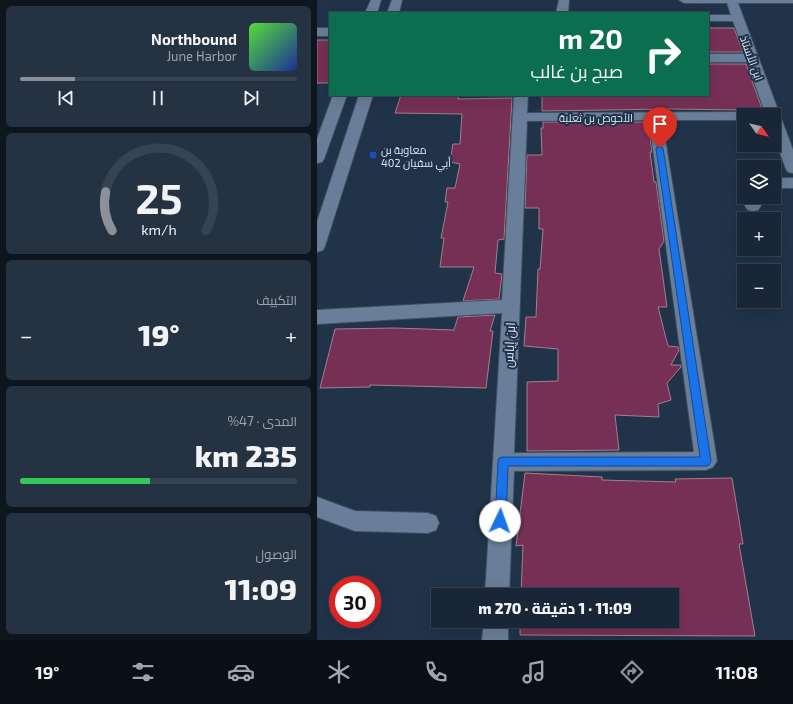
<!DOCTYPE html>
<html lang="ar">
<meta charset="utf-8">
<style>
:root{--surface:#182637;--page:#253242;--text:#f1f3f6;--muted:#9fa5ad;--line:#364352;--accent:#8c9099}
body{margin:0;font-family:"Exo 2",Cairo,sans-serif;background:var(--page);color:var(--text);direction:rtl;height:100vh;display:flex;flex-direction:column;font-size:15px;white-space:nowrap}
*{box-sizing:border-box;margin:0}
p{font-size:13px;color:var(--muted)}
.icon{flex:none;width:22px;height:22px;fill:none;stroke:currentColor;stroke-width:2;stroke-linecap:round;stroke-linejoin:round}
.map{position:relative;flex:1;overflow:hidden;direction:ltr}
.side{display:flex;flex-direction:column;gap:6px;padding:6px;background:#0d151e;width:317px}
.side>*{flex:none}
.top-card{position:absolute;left:12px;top:12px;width:380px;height:84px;border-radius:0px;box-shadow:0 4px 16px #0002,0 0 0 1px var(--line);direction:rtl;background:#0b6e4f;color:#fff;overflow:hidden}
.needle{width:26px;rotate:124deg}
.controls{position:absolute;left:420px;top:108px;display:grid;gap:8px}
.controls a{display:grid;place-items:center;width:44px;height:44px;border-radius:0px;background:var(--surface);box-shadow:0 4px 16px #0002,0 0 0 1px var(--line);font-size:20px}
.speed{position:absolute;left:12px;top:576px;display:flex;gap:8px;font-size:20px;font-weight:700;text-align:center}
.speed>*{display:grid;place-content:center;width:52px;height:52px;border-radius:50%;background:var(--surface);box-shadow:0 4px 16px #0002,0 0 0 1px var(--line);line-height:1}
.speed .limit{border:6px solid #d22;background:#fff;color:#111}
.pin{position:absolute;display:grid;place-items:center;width:34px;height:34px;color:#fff;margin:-41px -17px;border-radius:50% 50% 50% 0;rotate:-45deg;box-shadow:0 0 4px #0007}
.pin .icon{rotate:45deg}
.me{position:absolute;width:44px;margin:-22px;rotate:3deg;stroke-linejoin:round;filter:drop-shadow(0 0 3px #0008)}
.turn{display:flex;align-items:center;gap:14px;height:84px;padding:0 20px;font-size:18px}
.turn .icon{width:52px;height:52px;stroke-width:2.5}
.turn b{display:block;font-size:28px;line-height:34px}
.big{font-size:30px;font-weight:800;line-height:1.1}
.side .card{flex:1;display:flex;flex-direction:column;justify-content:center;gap:6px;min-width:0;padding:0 14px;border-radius:6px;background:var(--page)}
.side .dial{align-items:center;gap:0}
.dial svg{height:104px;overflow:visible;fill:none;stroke:var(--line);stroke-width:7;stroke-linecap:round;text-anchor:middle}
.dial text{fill:var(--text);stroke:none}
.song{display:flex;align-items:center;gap:12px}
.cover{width:48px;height:48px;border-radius:6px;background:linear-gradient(135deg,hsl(110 70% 55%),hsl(230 70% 35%))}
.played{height:4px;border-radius:2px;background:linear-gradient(90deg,var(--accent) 20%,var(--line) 20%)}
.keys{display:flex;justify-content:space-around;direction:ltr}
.heat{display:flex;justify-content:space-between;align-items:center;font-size:22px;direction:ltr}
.charge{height:6px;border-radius:3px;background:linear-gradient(90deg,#34c759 47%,var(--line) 0)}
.trip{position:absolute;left:114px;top:588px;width:248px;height:40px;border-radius:0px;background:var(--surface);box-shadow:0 4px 16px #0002,0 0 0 1px var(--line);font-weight:800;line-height:40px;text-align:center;direction:rtl}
.dock{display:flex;height:64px;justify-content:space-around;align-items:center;background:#0a0f16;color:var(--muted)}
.dock .icon{width:28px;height:28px}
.dock .active{color:var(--accent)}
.dock b{font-size:18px;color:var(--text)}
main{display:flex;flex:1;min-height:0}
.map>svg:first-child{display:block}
</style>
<main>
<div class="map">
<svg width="476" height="640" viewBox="0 0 476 640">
<rect width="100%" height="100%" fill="#203349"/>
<path fill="#773055" stroke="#a27f8f" d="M391 28H417L426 52H391Z
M0 40H13V83H0Z
M391 64H429L447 114H434L427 110 352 109 225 111V95H391Z
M84 95H142L141 99 195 98 187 239 181 240 178 273 185 274 182 299 146 301 157 267H123L127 238H124L131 202H128L130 188H138L143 164 133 162 136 144H143L145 114 78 113Z
M226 122H331L335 152H333L337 182H339L347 241 342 249 350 307H341L351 346 361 347 362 350 354 365H364V367L350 383 354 400 341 404 342 417 298 415 302 450 210 451V382L241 381V349L207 346 209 317H219L221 269H223L226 229H222V208H208L210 155H225L224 128H226Z
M178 315 173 331H176L169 388 53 385V387L3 388 18 329 77 328 137 330 141 317Z
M208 473 285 477V480L359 482 358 479 415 478 426 544H422L438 636 203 635V621H355V595H204L206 545 199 546Z"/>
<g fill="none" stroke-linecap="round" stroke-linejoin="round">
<g stroke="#3f5063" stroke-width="2">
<path id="minor" d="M54 0H64L60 13H48Z
M75 0H85L82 13H70Z
M242 0H252L251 13H239Z
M362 0H476V3H421L476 150V173L471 172 469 169 457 137V115H449L430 62H391V54H428L416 21H391V15H414L410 3H367Z
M0 28H13V36H0Z
M16 95H30L7 159 5 162 0 163V139Z
M42 95H56L8 246 6 250 0 252V222Z
M197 95H211L210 113 427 112 433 115H427V120H345L400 461 396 467 389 470 197 471 192 595H168L185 313 0 324V310L185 300ZM332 120 377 452 197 453 210 121Z
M457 178H476V188H457Z
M427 197H443L444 206 441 210 436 211 431 210 428 206Z
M0 497 38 511 111 513 119 516 122 523 119 530 111 533 38 531 0 517Z
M167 621H191V640H165Z"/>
</g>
<use href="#minor" fill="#697f99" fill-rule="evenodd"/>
</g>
<path fill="#1a73e8" stroke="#114b97" d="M343 146 346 148 394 461 392 465 389 466H191L189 521 187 525 183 526 179 525 178 521 181 462 182 458 186 457H383L339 148Z"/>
<rect fill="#1a4fb4" stroke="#203349" stroke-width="1.5" x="52" y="151" width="8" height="8" rx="2"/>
<g text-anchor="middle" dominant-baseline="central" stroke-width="4" stroke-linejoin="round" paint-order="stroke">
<g font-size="11" fill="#dde9f8" stroke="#203349">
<text transform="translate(435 58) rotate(70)">ابن الأستاذ</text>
<text x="279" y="117">الأحوص بن ثعلبة</text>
</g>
<g font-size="11" fill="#dde9f8" stroke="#203349" text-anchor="start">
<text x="64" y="149">معاوية بن<tspan x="64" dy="13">أبي سفيان 402</tspan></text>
</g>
<g font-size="13" fill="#dde9f8" stroke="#203349">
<text transform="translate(192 345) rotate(-87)">ابن إياس</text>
</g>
</g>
</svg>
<div class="controls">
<a><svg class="needle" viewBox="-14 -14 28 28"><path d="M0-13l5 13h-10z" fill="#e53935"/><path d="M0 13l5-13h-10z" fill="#9fa5ad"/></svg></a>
<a><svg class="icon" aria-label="layers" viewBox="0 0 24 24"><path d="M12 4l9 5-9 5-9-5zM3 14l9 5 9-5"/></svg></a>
<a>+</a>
<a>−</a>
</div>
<div class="speed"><div class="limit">30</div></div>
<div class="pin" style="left:343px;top:148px;background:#d93025"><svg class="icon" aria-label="arrive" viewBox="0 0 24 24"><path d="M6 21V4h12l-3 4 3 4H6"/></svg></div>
<svg class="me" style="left:183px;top:521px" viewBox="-20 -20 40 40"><circle r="19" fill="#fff"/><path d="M0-13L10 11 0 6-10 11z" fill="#1a73e8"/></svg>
<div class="trip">11:09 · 1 دقيقة · 270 m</div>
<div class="top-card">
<div class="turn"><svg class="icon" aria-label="right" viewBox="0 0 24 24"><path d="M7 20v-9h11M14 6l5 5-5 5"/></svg><div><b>20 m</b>صبح بن غالب</div></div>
</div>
</div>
<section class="side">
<div class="card">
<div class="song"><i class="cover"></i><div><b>Northbound</b><p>June Harbor</p></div></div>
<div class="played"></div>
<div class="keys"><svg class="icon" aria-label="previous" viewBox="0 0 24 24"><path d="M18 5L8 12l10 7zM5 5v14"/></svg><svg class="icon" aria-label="pause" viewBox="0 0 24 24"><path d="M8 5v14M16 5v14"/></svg><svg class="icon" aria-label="next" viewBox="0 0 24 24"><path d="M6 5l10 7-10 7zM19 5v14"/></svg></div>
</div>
<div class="card dial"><svg viewBox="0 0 100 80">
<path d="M14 69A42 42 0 1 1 86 69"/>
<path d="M14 69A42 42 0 0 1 9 39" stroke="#8c9099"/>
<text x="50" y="56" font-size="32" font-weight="700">25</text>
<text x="50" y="72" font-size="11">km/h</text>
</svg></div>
<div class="card"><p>التكييف</p>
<div class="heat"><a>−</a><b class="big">19°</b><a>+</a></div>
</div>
<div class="card"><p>المدى · 47%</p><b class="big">235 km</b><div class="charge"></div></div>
<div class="card"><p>الوصول</p><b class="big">11:09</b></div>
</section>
</main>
<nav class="dock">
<b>11:08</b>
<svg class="icon active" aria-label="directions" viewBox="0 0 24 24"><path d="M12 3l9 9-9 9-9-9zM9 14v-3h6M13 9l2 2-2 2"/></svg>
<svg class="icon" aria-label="music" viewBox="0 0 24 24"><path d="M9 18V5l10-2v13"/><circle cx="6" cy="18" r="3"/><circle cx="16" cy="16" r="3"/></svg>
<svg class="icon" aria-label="phone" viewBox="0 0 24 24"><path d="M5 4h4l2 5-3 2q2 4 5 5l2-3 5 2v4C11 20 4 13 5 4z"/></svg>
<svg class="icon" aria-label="climate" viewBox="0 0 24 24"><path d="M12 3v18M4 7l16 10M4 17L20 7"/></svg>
<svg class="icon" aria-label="car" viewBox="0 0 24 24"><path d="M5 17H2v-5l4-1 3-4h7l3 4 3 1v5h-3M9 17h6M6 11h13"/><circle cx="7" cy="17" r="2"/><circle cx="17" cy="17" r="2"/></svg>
<svg class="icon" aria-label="filters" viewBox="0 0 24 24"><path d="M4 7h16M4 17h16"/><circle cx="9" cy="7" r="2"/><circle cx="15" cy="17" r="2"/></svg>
<b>19°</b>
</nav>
